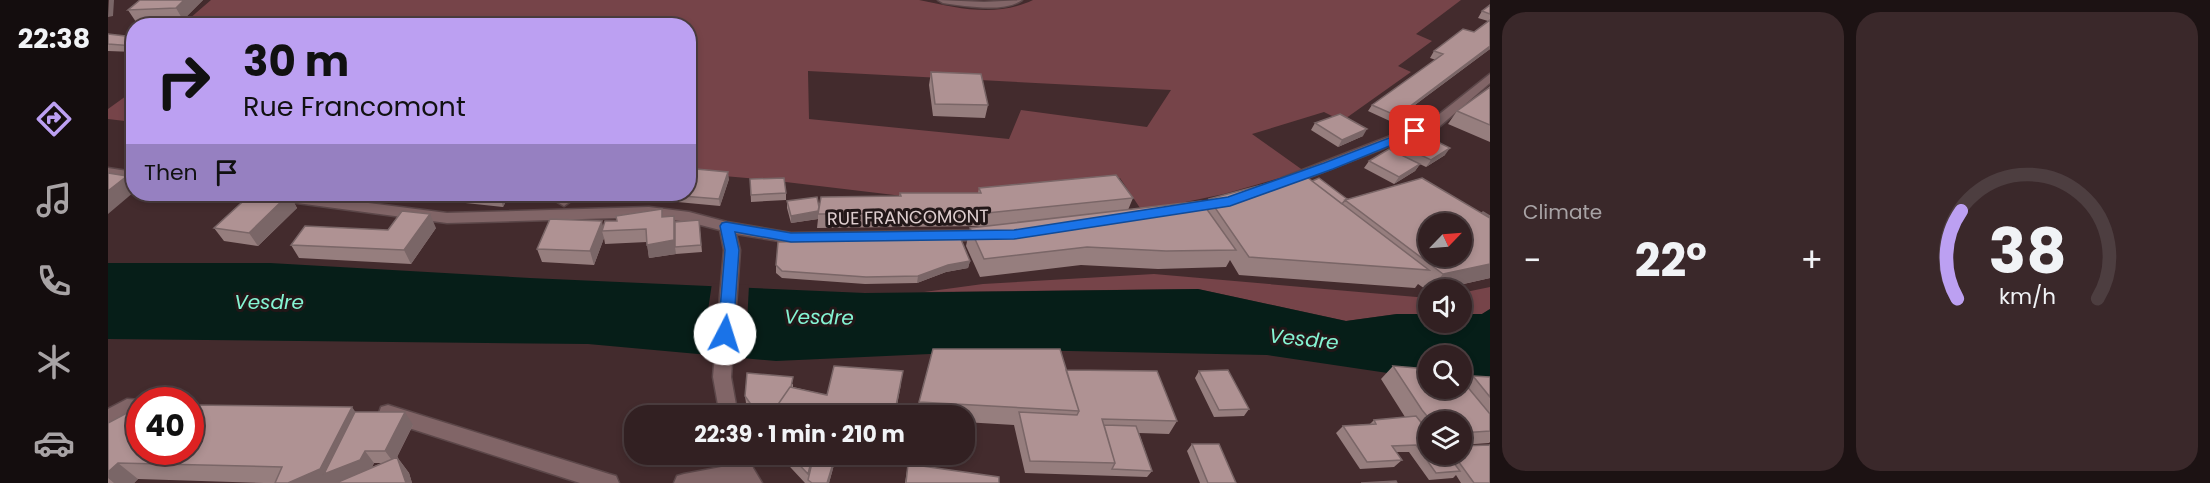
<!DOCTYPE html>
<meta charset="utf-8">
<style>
:root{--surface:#322022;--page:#3a282a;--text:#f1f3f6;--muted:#a8a3a5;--line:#4d3e40;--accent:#bca0f2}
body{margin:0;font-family:Poppins,sans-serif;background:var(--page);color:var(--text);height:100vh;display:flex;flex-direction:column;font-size:22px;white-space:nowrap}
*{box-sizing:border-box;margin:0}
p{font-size:20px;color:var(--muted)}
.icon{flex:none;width:33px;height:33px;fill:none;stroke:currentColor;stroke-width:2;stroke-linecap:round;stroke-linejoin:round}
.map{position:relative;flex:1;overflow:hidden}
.sheet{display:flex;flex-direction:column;gap:12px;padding:12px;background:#1c1213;width:720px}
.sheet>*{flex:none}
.top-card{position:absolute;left:18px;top:18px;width:570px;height:183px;border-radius:24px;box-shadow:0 3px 9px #0003,0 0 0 2px var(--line);background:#bca0f2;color:#111;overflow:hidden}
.needle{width:39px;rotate:65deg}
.controls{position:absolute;left:1310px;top:213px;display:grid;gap:12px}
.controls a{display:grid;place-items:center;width:54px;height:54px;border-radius:50%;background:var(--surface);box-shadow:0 3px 9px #0003,0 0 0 2px var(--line);font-size:30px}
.speed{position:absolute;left:18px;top:387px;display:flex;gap:12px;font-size:30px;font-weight:700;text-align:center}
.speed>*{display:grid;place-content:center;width:78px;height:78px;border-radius:50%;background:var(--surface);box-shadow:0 3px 9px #0003,0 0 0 2px var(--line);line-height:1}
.speed .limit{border:9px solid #d22;background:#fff;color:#111}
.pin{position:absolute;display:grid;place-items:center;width:51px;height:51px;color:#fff;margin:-26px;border-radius:12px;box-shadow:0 3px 9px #0006}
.me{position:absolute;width:66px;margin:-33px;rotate:5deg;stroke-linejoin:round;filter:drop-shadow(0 0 4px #0008)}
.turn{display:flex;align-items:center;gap:21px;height:126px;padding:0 18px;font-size:27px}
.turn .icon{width:78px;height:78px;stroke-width:2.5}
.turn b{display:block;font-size:42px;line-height:51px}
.then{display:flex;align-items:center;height:57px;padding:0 18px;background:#0003;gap:12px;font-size:22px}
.big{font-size:45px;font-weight:700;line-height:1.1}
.sheet .tile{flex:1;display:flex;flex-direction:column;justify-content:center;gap:9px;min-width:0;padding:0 21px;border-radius:24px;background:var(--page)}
.sheet .dial{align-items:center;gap:0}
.dial svg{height:156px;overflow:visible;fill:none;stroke:var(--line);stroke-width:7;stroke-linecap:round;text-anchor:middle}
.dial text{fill:var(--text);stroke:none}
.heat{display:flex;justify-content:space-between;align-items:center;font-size:33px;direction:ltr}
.sheet .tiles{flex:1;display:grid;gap:12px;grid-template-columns:repeat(2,1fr)}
.trip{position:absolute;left:516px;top:405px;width:351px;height:60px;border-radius:24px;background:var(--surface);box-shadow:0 3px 9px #0003,0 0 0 2px var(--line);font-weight:700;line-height:60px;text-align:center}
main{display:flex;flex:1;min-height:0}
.tabs{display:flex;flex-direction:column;width:108px;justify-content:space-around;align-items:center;background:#140d0e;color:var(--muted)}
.tabs .icon{width:42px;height:42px}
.tabs .selected{color:var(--accent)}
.tabs b{font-size:27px;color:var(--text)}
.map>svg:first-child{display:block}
</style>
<main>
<nav class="tabs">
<b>22:38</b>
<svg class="icon selected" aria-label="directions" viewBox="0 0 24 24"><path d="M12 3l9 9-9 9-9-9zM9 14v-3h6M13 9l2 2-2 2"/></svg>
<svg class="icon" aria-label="music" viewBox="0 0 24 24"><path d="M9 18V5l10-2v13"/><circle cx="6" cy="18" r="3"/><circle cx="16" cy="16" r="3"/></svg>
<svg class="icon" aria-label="phone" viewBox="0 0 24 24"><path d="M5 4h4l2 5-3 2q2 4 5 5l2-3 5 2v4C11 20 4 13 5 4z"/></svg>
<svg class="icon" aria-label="climate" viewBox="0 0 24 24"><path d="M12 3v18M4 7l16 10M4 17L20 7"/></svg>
<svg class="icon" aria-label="car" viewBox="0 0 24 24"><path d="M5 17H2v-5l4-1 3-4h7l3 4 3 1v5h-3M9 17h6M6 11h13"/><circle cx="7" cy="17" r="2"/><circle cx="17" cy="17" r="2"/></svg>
</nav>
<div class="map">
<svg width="1382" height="483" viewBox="0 0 1382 483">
<rect width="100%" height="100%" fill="#432b2d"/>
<path fill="#764449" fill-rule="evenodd" d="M103 0H811C850 8 887 18 925 0H1353L1308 34 1324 41 1290 66 1303 72 1234 121 1216 112 1144 134 1196 171 1116 194 1034 211 1012 178 828 200 661 180 581 173 580 26H68L74 25ZM700 72V71L1063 90 1039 127 913 110 901 139 701 119Z
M25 91V122L0 119V109Z
M1046 274 1320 298V314H1289L1238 321 1090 289 816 292 875 284Z
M1382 287V309L1374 314H1353V293Z"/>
<path fill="#061e18" d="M0 263H162L422 278 757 293 1090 289 1238 321 1289 314H1320V322H1353V314H1374L1382 309V377L1353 382V356H1320V379L1159 355 912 350 668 361 480 344 0 339Z"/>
<path fill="#432b2d" d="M604 283 641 285 637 362 593 358Z"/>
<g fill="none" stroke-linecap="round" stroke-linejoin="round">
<g stroke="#5c4749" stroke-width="3">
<path id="minor" d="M830 0 876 2 914 0C896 13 857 6 835 3Z
M1382 74V83L1332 126 1184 184H1174L1172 181 1174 178 1324 120Z
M0 168 26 172V180L0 176Z
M152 194H190L339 213 541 207 581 212 619 222 683 233 879 230 886 235 879 240 683 243 628 234 632 250 623 377 630 416H612L605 377 616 250 612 230 581 222 541 217 339 223 159 199Z
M436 194H453L463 201 456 206Z
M19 399 33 400 32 416 21 415 0 426V409Z
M280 405 501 474 508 476 511 483H472L273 419 271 413 273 407Z
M621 454H641L645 468 654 483H566L569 476 576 474 624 465Z"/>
</g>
<use href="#minor" fill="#816567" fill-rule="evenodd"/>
</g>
<path fill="#967e7e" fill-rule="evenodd" d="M32 0H95L75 20 28 22 20 10Z
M1382 6V49L1284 122 1260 111 1264 105 1328 60 1322 58 1326 51 1366 32 1380 21 1370 18 1374 11Z
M0 34 26 37V52L0 51Z
M823 72 880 105 877 118 825 116 821 85Z
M1382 87V142L1340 124 1349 111Z
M1207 123 1255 136 1230 147 1203 130Z
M1294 146 1337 155 1318 167 1289 153Z
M1261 161 1312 164 1307 171 1286 184 1256 168Z
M585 179H621L612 206 516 197 515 194H580Z
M642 179 678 193V200L643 202Z
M1204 181 1382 278 1329 290H1320V291L1310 284 1307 288 1131 275 1122 260 1118 267 1050 269 973 265 872 277 858 246 862 228 876 226 709 228 710 219 683 223 679 208V201L711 207 791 196 792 193H870L871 188 1025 198 1020 210 1097 207 1101 199Z
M181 194 189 208 150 246 116 241 106 228Z
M280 194H402L395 207 348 202 347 199Z
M555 217 567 222 591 220 594 252 568 254 541 258 539 242 497 244 496 238 486 265 434 262 429 249 495 228 509 221Z
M328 228 303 264 191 258 183 245Z
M862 261 860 268 838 272 809 283 757 284 674 278 668 273V265Z
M1285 366 1357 384 1365 376 1382 377V442L1381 443 1353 445V422H1320V454H1353L1382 483H1353L1348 475 1345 478 1321 480 1301 452H1288L1294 460 1286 467 1252 469 1228 433 1235 426 1262 424 1266 420 1297 417 1273 379Z
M958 370 1069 421 1061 434 1031 433 1044 471 1039 477 917 473 906 425 856 422V416H809L811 402Z
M1091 371 1141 409 1136 416 1106 417 1087 378Z
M685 384V387L719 395 793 384 787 416H646L638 403 637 396Z
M247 412 305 425 289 457 301 473 304 483H156L30 479 26 483H0V423ZM266 463H274L264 467Z
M1084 444 1128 483H1092L1079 451Z
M670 454H729L721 483H697Z
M752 454H779L776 467 752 462Z
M800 464 891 483H797Z"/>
<path fill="#7a6667" d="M1 0H6L5 16 0 17Z
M76 0H95L75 20 68 8Z
M1382 46V49L1284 122 1289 116Z
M1259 129 1255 136 1230 147 1234 140Z
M1342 148 1337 155 1318 167 1323 160Z
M1312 164 1307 171 1286 184 1291 177Z
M620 172 621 179 612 206 611 199Z
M19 176 26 185V192L0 214V191Z
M181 194 189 208 150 246 141 233Z
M396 194H402L395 207 393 200Z
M712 211 710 214V219L683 223V216Z
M322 214 328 228 303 264 296 250Z
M566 216 568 229 567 247 568 254 541 258 539 245Z
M494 221 496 231H494L496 238 486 265 482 251Z
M862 261 860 268 838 272 809 283 810 276 840 265Z
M1382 264V278L1329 290H1321L1335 274Z
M244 407 256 424 257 451 266 463 261 473 234 483H180Z
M297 412 305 425 286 463 277 451Z
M728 454H729L721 483H719Z
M289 457 301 473 304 483H298Z
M10 463 30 479 26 483H6L0 478V472Z"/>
<path fill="#af9293" stroke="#7a6667" stroke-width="1.5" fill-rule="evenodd" d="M32 0H76L68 8 20 10Z
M1382 5V14L1374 11Z
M1382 20V46L1289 116 1264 105 1335 54 1326 51 1355 29 1366 32Z
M0 34 26 37V46L0 44Z
M823 72 873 74 880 105 827 104Z
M1382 87V125L1349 111Z
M1232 114 1259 129 1234 140 1207 123Z
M1312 133 1342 148 1323 160 1294 146Z
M1281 149 1312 164 1291 177 1261 161Z
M588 169 620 172 611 199 550 194H580V179H585Z
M0 173 19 176 0 191Z
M1195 174 1321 270 1141 257 1101 199Z
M1008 175 1025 198 879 213 710 214 713 197 793 196 792 193H873L871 188Z
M676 178 678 193 643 195 642 179Z
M1211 178 1239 199 1237 200 1234 204 1204 181Z
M1314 178 1382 218V264L1335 274 1237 200ZM1320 224H1353V256H1320Z
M143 194H181L141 233 106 228Z
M347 194H396L393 200 345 195Z
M709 197 711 207 710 211 683 216 679 201Z
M1093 201 1128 250 1058 251 979 247 876 259 862 228Z
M554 209V217L566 216V240L539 245 538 229 494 231 497 221H509L508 216Z
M294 211 322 214 296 250 183 245 197 226 280 230Z
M1375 212 1382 216V218L1374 213Z
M442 219 494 221 482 251 429 249Z
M591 220 593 245 567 247V222Z
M852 237 862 261 840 265 810 276 758 277 674 271 668 265 670 242Z
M825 349H952L971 411 811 402Z
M726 366 795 371 786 416H662L682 387 719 395Z
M1285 366 1320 369V388H1353V379L1382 414V431L1353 433V422H1324L1314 410Z
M958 370 1049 371 1069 421 994 419 1007 463 922 461 911 412 969 415 971 411Z
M1120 370 1141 409 1111 410 1091 371Z
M639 373 685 377 683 387H682L662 416H651L637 396Z
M1365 376 1382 377V397Z
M82 405 244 407 212 469 180 483H167L174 467 10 463 0 472V423L32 406V452H82Z
M247 412H297L277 451H257L252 460 216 474Z
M1308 416 1320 431V454H1339L1352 471 1328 473 1308 445 1284 446 1294 460 1259 462 1235 426 1268 424 1266 420Z
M996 425 1028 426 1044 471 1004 469 1007 463Z
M1084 444H1111L1128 483H1100Z
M1382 445V483H1366L1345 454H1353V446Z
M681 454H705L700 474Z
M706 454H728L719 483H704L700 480Z
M289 457 298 483H228Z
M800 464 891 477V483H798Z
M1288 481 1289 483H1253Z"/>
<path fill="#1a73e8" stroke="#114b97" stroke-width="1.5" d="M1307 128 1313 131 1311 134 1225 169 1122 206 906 239 683 242 627 232 631 250 625 334 623 339H612L610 334 617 250 612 226 614 223 618 222 683 233 906 230 1120 197 1216 163Z"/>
<g text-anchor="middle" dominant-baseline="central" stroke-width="6" stroke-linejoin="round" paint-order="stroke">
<g font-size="18" fill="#dececf" stroke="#221718">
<text transform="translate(800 217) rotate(-1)">RUE FRANCOMONT</text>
</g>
<g font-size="20" font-style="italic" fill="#85f4d3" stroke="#221718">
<text x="161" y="302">Vesdre</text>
<text transform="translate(711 317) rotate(1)">Vesdre</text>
<text transform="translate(1196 339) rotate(6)">Vesdre</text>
</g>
</g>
</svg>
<div class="controls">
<a><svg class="needle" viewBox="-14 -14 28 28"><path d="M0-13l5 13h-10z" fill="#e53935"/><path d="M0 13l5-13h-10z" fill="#a8a3a5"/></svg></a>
<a><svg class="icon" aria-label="sound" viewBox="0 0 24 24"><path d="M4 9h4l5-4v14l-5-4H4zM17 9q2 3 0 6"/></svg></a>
<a><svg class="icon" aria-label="search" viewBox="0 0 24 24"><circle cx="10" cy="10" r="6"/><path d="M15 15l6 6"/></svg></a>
<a><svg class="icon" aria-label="layers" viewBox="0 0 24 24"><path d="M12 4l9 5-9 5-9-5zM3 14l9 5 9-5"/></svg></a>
</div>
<div class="speed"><div class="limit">40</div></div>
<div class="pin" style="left:1307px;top:131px;background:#d93025"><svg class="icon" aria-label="arrive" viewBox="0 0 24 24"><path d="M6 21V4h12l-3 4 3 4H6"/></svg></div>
<svg class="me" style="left:617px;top:334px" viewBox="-20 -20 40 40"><circle r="19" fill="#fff"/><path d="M0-13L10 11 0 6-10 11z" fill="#1a73e8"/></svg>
<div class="trip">22:39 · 1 min · 210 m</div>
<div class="top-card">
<div class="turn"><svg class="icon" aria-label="right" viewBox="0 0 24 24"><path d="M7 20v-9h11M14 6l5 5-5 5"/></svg><div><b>30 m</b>Rue Francomont</div></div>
<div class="then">Then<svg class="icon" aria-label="arrive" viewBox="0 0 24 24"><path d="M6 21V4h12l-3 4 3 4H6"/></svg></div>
</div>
</div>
<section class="sheet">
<div class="tiles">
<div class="tile"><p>Climate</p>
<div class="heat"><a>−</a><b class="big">22°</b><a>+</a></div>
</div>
<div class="tile dial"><svg viewBox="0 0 100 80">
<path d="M14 69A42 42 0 1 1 86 69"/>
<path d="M14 69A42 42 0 0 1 16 24" stroke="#bca0f2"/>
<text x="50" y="56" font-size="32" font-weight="700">38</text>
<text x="50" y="72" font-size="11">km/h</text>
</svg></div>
</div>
</section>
</main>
